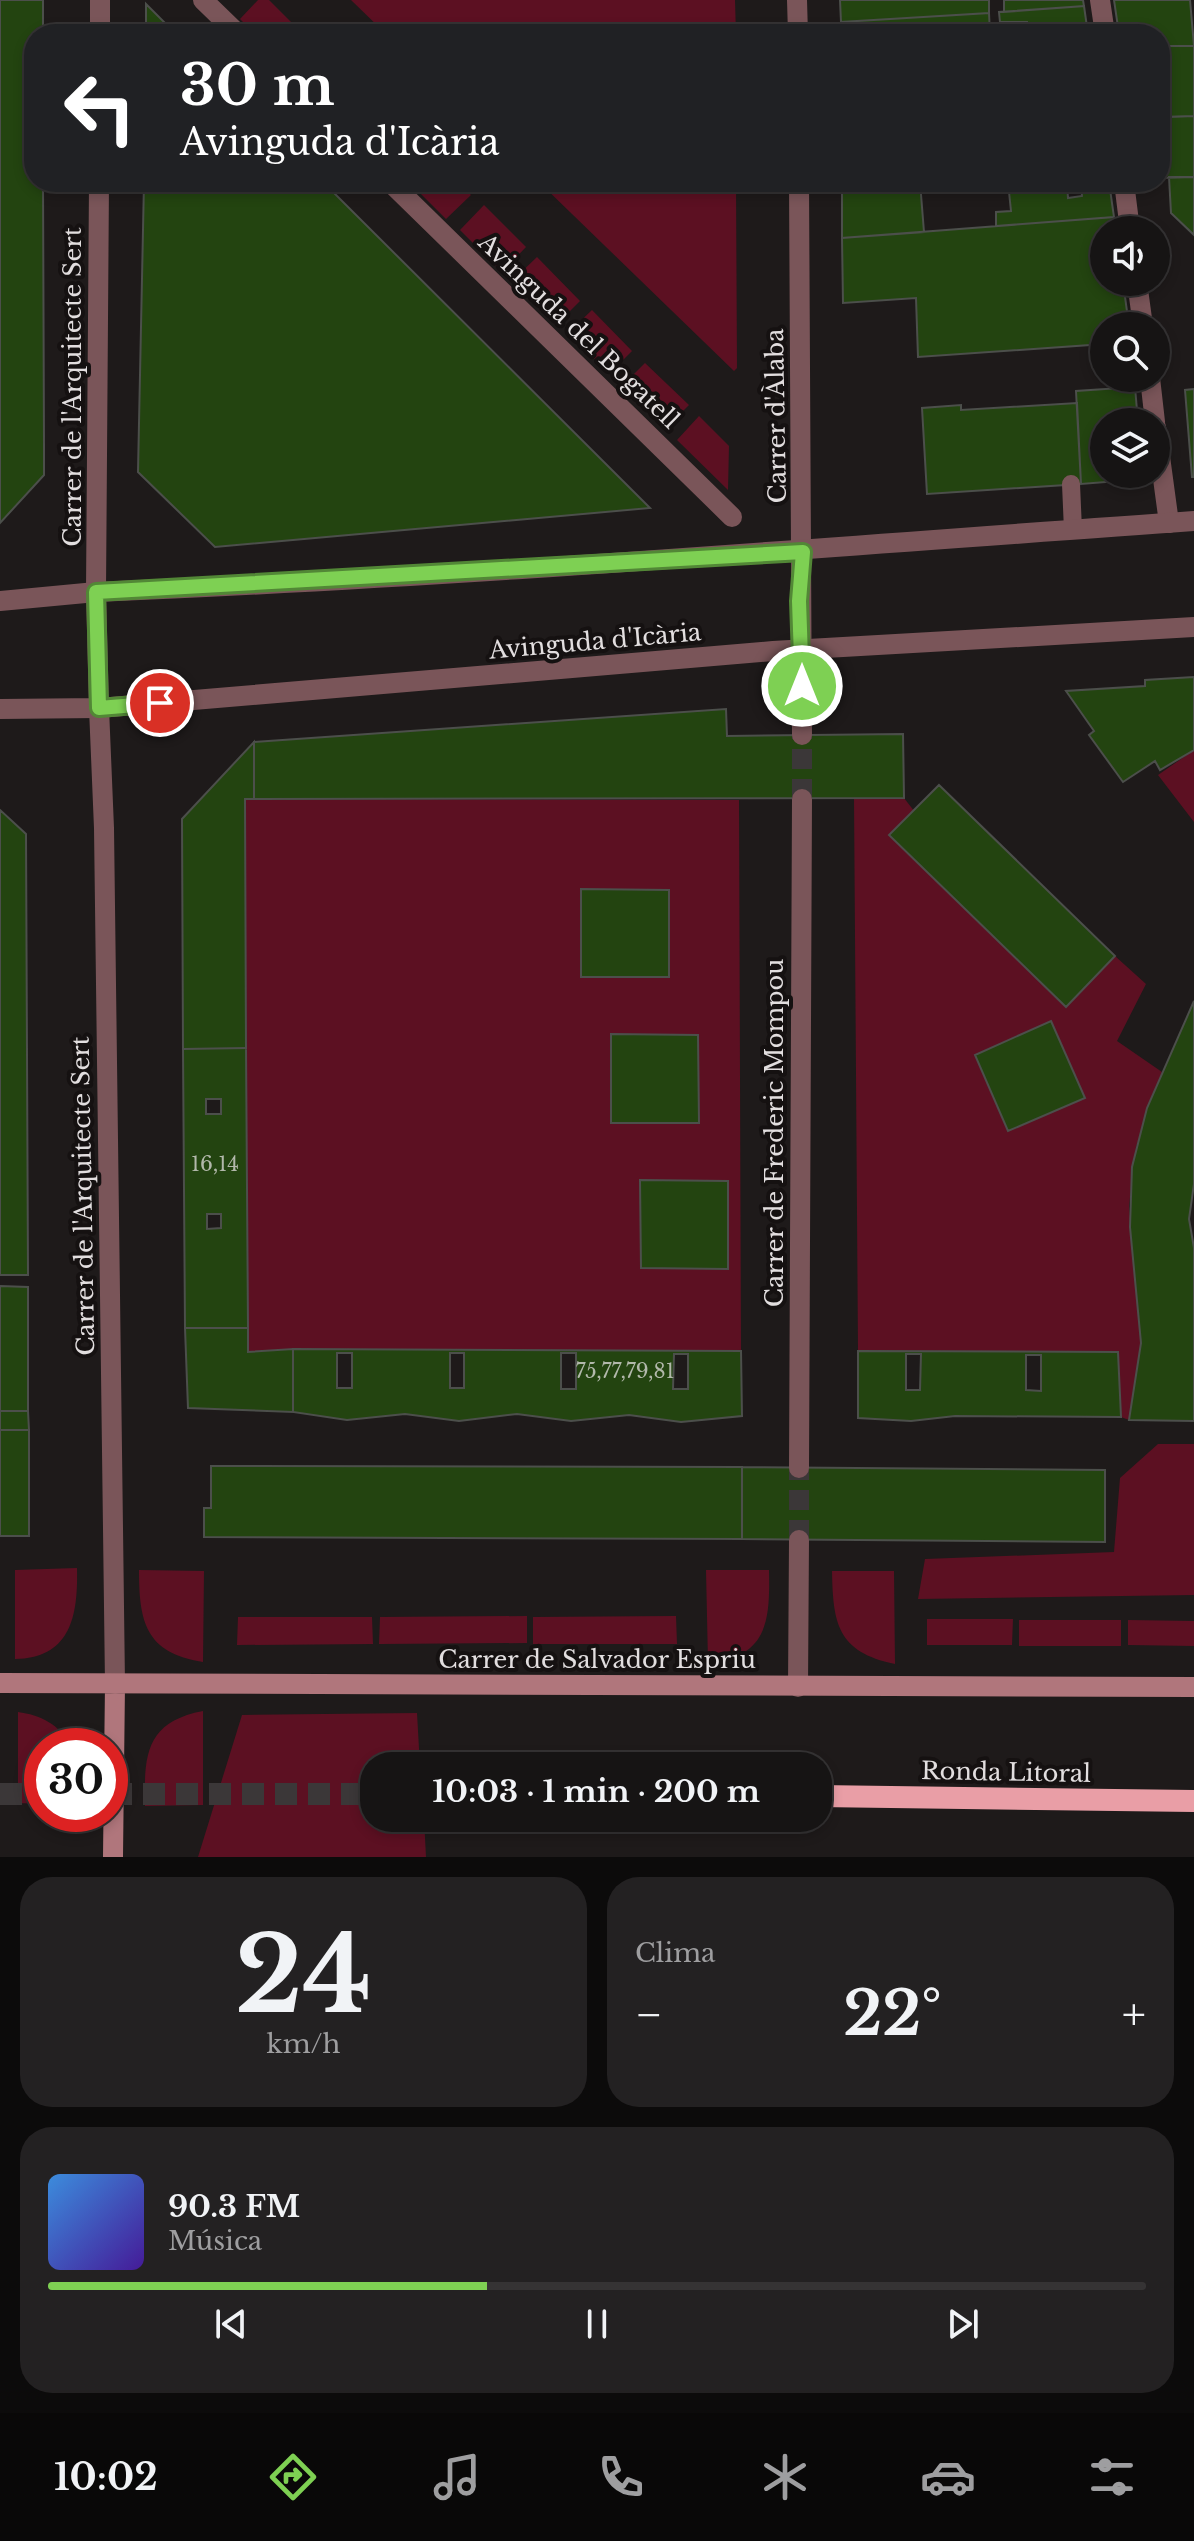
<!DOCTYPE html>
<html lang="es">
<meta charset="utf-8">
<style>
:root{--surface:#161414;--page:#232122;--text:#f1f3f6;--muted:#9e9ea0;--line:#353334;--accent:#7ed053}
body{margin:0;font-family:"Libre Baskerville",serif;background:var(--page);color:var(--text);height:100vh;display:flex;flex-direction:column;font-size:30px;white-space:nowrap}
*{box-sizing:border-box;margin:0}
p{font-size:26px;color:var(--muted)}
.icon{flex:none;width:44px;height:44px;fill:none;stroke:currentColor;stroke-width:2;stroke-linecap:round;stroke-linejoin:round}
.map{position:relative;height:1857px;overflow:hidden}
.details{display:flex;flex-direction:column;gap:20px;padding:20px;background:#0c0b0b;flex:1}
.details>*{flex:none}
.top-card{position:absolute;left:24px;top:24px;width:1146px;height:168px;border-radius:32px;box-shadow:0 4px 12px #0003,0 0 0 2px var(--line);background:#202124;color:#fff;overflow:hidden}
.buttons{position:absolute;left:1090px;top:216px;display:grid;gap:16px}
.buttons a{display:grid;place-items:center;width:80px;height:80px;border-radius:50%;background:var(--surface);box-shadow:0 4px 12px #0003,0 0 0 2px var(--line);font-size:40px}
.speed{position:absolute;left:24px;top:1728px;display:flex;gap:16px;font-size:40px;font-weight:700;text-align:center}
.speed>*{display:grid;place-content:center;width:104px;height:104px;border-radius:50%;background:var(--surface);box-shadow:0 4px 12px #0003,0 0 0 2px var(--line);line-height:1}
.speed .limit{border:12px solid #d22;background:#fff;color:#111}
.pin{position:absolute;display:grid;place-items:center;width:68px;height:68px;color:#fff;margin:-34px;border:4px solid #fff;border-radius:50%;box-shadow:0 2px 8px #0007}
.me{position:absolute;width:88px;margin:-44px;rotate:0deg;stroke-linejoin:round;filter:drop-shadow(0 0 6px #0008)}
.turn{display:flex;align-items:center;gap:28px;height:168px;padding:0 24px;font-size:36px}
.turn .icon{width:104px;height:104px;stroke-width:2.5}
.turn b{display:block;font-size:56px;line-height:68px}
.big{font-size:60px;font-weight:800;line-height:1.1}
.details .widget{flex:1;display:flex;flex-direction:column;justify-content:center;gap:12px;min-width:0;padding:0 28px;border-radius:32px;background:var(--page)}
.details .dial{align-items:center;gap:0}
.dial b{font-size:104px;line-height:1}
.song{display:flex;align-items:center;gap:24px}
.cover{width:96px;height:96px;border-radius:12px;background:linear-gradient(135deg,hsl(210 70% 55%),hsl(260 70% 35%))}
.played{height:8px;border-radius:4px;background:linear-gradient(90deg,var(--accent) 40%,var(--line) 40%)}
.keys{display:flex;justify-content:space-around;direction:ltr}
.heat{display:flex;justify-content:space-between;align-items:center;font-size:44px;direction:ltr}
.details .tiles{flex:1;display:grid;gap:20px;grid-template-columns:1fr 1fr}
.widget:last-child{grid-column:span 2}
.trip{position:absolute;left:360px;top:1752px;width:472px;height:80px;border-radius:32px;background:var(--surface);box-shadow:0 4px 12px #0003,0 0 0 2px var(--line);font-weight:800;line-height:80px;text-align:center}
.dock{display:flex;height:128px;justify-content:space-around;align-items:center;background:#090808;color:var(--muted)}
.dock .icon{width:56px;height:56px}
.dock .selected{color:var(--accent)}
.dock b{font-size:36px;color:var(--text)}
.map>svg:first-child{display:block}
</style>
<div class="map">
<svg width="1194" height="1857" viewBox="0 0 1194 1857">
<rect width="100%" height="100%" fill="#1e1a1a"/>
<path fill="#5c1022" d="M258 0H269L303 34H255L240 19Z
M351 0H735L736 34H386Z
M409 182H458L471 195 446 219Z
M539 182H736L737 368 734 371Z
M484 205 526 247 502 272 460 230Z
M537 257 580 301 556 325 512 281Z
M592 310 632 351 609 374 569 332Z
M645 363 689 405 665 429 622 386Z
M699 416 729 446 728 490 677 440Z
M1194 750V822L1158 775Z
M854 798H904L1066 1006 1115 956 1146 984 1117 1041 1162 1072 1136 1147 1129 1206 1141 1343 1129 1420 1121 1417 1117 1352 858 1351Z
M245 799 739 800 741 1351 248 1352Z
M1158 1444H1194V1595L918 1599 925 1559 1114 1552 1120 1478Z
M77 1568C78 1614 72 1658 15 1659V1570Z
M139 1570 204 1571 203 1662C145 1653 139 1621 139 1570Z
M706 1570H769C770 1618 769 1658 708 1662Z
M832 1571H894L895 1664C837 1652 833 1623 832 1571Z
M527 1616V1643L379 1644 380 1617Z
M676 1616 677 1644H533V1617Z
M238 1617H372L373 1644 237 1645Z
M927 1619H1013L1012 1645H927Z
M1019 1620H1121V1646H1019Z
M1128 1620 1194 1621V1646L1128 1645Z
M203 1711V1805L145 1806C144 1756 145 1722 203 1711Z
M18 1712C40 1715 60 1724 70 1746H42V1804L18 1803Z
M417 1713 420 1766H374V1818H424L426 1857H198L242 1715Z"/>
<path fill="#234410" stroke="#4c4f4b" stroke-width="2" fill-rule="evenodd" d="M0 0H43V34H34V182H43L44 444V475L0 523Z
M840 0H989V13L841 22Z
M1004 0H1083L1084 6 1004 12Z
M1114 0H1190L1194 46H1160V34H1119Z
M146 4 176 34H146Z
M1084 6 1088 34H1025H1028L1027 22H1000L999 12Z
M989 13 990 34H841V22Z
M1166 46H1194V116L1170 117 1169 110H1160V53H1166Z
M1194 116V177L1160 178V117Z
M1169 177H1194V235L1171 213Z
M144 182H323L650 508 215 547 138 472Z
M842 182H920L924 232 842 238Z
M1008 182H1109L1114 217 996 226V212L1011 211ZM1081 183 1082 196 1068 198 1067 184Z
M1114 217 1116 230H1104V282H1123L1129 326H1104V344L918 357 916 298 843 303 842 238Z
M1135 387 1138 422H1104V474H1143V479L1081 484 1076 391Z
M1194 389V477H1192L1185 390Z
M1077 403 1081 484 927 494 922 408 961 405V410Z
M1194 677V750L1160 770 1155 761 1123 782 1089 735 1094 731 1066 691 1145 686V680Z
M726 709 727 736 903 734 904 798 254 799V742Z
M254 742V799H245L246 1048 183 1049 182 819Z
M939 785 1115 956 1066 1007 889 835Z
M0 810 26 834 28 1275H0Z
M581 889 669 890V977H581Z
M1194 1001V1184L1189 1219 1194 1248V1421L1129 1420 1141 1343 1130 1227 1132 1167 1147 1108Z
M1051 1021 1085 1098 1008 1131 975 1055Z
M611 1034 698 1035 699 1123H611Z
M246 1048 248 1328H185L183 1049ZM206 1099H221V1114H206ZM207 1214H221V1228L207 1229Z
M640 1180 728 1181V1269L641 1268Z
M0 1286 28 1287V1411H0Z
M185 1328H248V1352L293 1349V1412L188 1408Z
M293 1349 741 1351 742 1416 681 1422 629 1415 571 1421 517 1414 459 1421 405 1414 347 1420 293 1412ZM337 1353H352V1388H337ZM450 1353H464V1388H450ZM561 1353H576V1389H561ZM674 1354H688V1389H673Z
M858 1351 1118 1352 1121 1417 955 1416 911 1421 858 1418ZM906 1354H921L920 1390H906ZM1026 1355H1041V1391L1026 1390Z
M0 1411H28L29 1430H0Z
M0 1430H29V1536H0Z
M211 1466 742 1467V1539L204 1537V1508H211Z
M742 1467 1105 1470V1542L742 1539Z"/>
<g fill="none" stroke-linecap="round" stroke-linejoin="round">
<path stroke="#3b3738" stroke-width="20" stroke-dasharray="20 10" stroke-linecap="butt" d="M802 799V735
M799 1540V1468"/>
<path stroke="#3b3738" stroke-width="22" stroke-dasharray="22 11" stroke-linecap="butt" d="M0 1794H42
M110 1794H374"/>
<path stroke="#7a5559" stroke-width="18" d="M1071 484 1073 530"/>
<path stroke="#7a5559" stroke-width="20" d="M203 0 238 34
M390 182 732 517"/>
<path stroke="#7a5559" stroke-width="20" d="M797 0 798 34
M1100 0 1105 34
M100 34V0
M799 182 802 735
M1124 182 1130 230
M1137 282 1143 326
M1150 378 1155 422
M1156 427 1169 523
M96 592 99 182
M99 708 104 828 115 1684
M799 1468 802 799
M798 1687 799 1540"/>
<path stroke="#7a5559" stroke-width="20" d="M96 592 99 708
M0 601 96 592C463 577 828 547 1194 521
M0 709 99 708 773 651 1194 627"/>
<path stroke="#b0767c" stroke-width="20" d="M0 1683 1194 1687
M113 1857 115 1684"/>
<path stroke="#e99ea6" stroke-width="22" d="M818 1796 1194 1801"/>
</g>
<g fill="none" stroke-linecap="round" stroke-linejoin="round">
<g stroke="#528736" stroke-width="20">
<path id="route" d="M160 703 99 708 96 592 803 552 799 601 802 686"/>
</g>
<use href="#route" stroke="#7ed053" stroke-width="14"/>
</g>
<g text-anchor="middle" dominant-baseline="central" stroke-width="8" stroke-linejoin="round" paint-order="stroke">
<g font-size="20" fill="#b2b8ab">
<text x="215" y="1164">16,14</text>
<text x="625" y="1371">75,77,79,81</text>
</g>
<g font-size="24" fill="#e2dedf" stroke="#151111">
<text transform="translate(579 331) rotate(44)">Avinguda del Bogatell</text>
<text transform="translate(72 387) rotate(-90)">Carrer de l'Arquitecte Sert</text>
<text transform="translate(776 416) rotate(-91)">Carrer d'Àlaba</text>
<text transform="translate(595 641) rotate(-5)">Avinguda d'Icària</text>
<text transform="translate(774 1133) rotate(-90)">Carrer de Frederic Mompou</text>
<text transform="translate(83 1196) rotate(-91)">Carrer de l'Arquitecte Sert</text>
<text x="597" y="1659">Carrer de Salvador Espriu</text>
<text transform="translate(1006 1772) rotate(1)">Ronda Litoral</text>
</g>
</g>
</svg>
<div class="buttons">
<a><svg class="icon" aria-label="sound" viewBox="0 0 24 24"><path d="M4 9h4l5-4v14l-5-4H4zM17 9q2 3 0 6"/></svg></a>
<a><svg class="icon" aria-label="search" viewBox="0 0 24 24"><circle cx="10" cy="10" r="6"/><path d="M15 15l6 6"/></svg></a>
<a><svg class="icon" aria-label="layers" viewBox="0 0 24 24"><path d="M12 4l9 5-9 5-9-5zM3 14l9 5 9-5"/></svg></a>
</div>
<div class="speed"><div class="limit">30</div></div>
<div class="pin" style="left:160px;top:703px;background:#d93025"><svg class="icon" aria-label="arrive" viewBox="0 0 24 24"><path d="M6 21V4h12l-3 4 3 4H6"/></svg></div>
<svg class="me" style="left:802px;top:686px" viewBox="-20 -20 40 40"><circle r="17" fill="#7ed053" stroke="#fff" stroke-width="3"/><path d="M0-11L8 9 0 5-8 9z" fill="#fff"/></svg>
<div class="trip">10:03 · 1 min · 200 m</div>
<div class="top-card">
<div class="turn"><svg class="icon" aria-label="left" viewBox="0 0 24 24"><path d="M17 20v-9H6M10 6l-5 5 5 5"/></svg><div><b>30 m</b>Avinguda d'Icària</div></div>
</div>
</div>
<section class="details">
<div class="tiles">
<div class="widget dial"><b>24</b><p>km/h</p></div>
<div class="widget"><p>Clima</p>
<div class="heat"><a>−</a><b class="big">22°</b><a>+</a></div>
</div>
<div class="widget">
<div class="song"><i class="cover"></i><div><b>90.3 FM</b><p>Música</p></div></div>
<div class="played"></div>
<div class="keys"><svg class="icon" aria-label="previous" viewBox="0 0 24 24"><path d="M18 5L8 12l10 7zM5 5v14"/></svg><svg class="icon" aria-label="pause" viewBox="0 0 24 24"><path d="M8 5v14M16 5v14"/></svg><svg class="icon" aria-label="next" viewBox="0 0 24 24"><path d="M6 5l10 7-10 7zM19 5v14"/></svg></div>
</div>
</div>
</section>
<nav class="dock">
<b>10:02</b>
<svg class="icon selected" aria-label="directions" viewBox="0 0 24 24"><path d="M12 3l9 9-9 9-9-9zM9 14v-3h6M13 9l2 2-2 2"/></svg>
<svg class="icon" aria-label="music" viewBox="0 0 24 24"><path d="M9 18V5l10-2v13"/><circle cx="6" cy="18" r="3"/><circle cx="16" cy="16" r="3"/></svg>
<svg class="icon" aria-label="phone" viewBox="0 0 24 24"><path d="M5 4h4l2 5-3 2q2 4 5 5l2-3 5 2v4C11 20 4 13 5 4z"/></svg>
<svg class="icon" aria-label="climate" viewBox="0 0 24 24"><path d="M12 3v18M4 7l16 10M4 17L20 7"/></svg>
<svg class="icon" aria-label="car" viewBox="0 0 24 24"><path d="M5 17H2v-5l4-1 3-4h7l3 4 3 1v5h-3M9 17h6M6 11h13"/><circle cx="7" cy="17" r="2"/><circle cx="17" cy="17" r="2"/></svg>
<svg class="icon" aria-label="filters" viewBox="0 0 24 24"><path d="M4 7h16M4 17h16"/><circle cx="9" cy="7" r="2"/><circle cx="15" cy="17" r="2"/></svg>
</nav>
